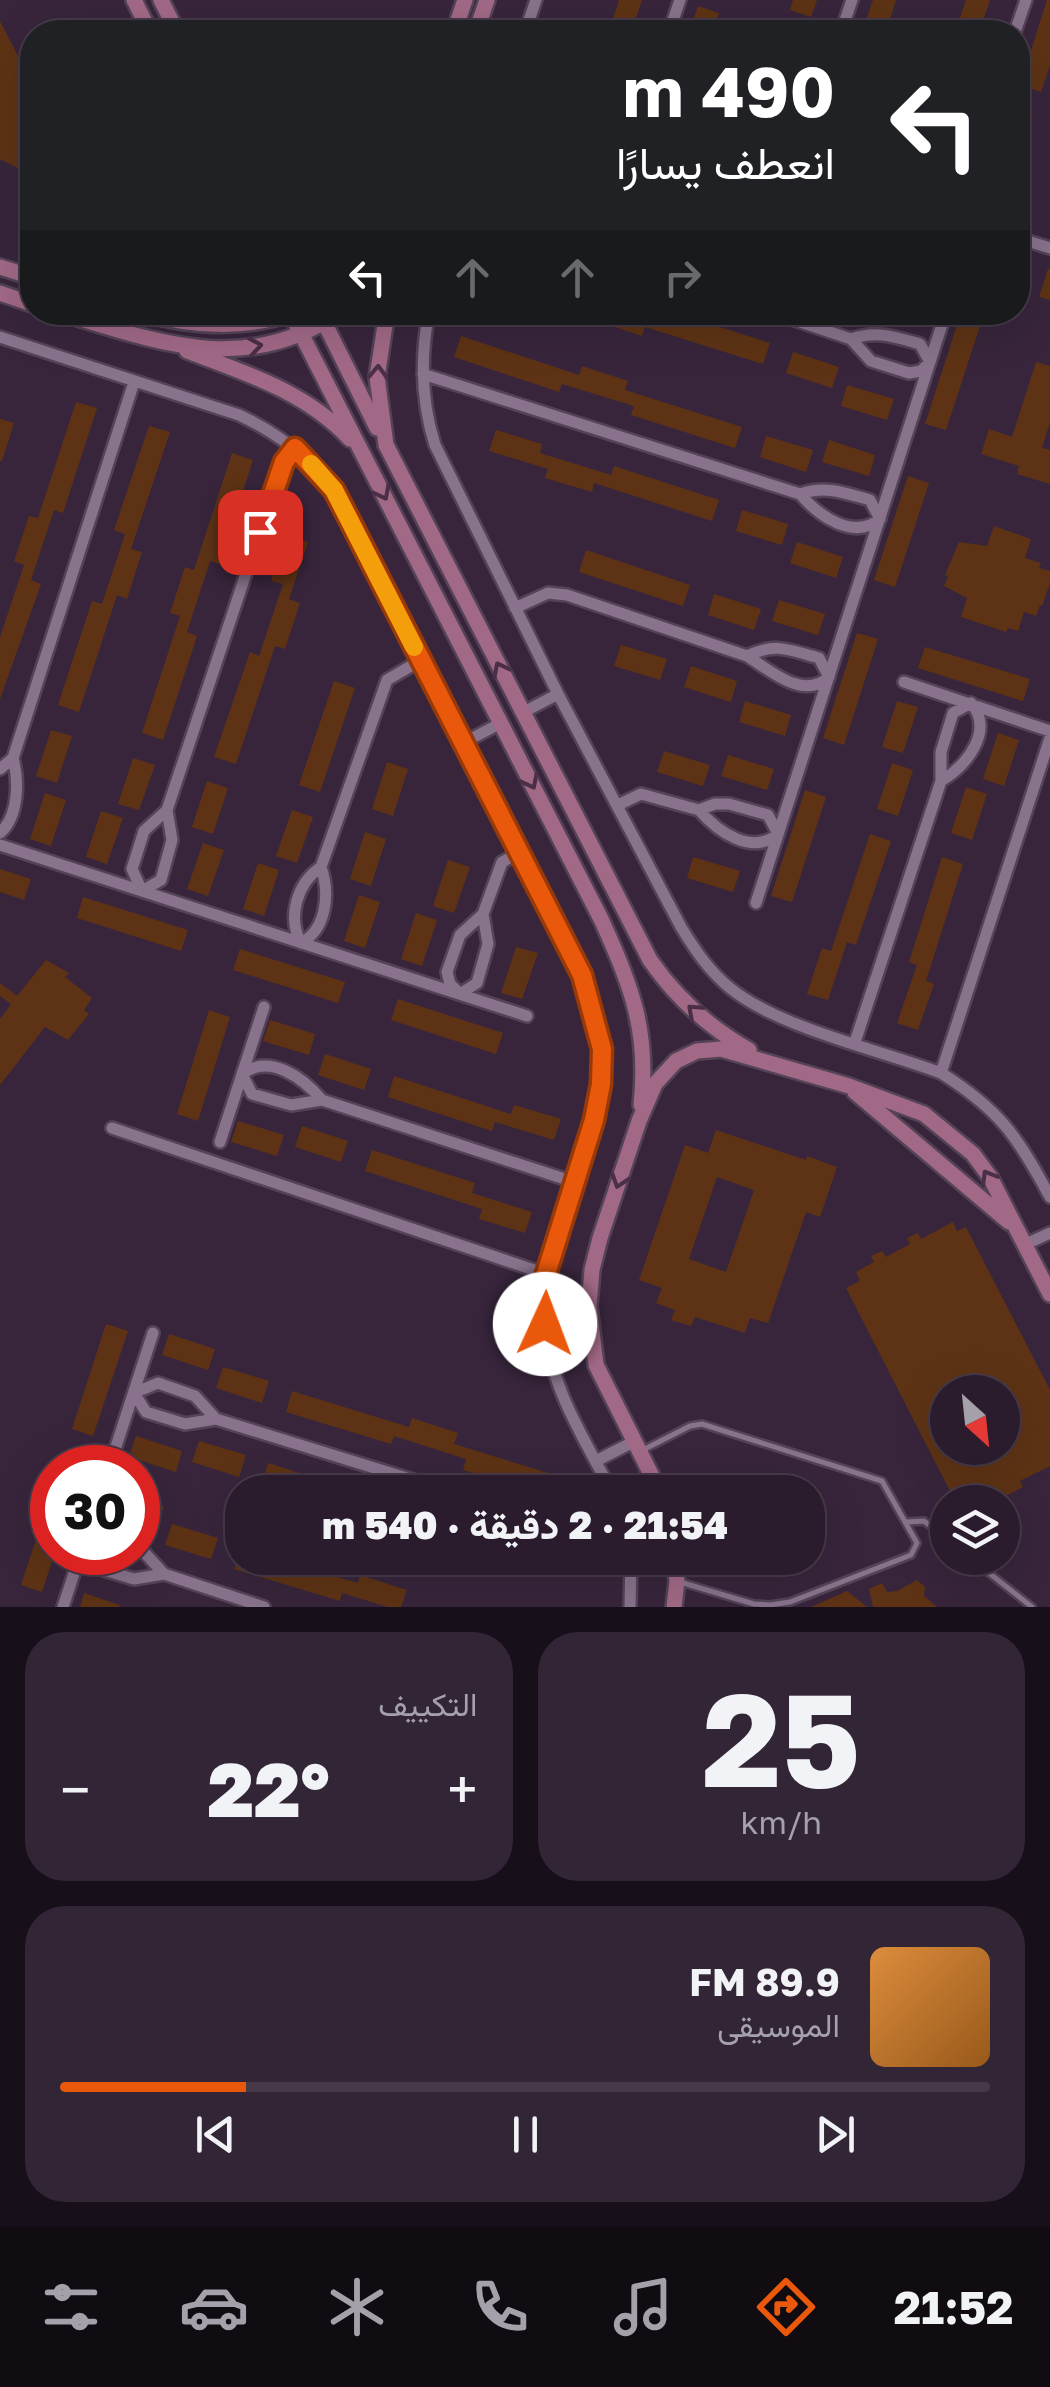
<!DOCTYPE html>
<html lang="ar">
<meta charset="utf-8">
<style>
:root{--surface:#2a1c2d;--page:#322535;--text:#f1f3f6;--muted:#a5a1aa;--line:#463a49;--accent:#ea580c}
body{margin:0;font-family:"Golos Text",Vazirmatn,sans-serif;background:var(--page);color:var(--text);direction:rtl;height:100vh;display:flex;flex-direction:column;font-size:38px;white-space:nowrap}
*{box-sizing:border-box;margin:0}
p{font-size:32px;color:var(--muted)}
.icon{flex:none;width:55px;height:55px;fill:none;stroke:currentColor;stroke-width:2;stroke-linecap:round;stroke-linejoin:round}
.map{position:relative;height:1607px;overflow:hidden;direction:ltr}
.details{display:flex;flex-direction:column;gap:25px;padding:25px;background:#170f19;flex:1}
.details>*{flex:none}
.top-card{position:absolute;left:20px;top:20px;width:1010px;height:305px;border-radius:40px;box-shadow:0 10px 40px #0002,0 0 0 2px var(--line);direction:rtl;background:#202124;color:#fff;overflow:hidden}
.needle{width:65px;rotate:153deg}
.controls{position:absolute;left:930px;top:1375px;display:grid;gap:20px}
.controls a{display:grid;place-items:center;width:90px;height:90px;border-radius:50%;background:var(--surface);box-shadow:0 10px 40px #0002,0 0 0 2px var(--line);font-size:50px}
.speed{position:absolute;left:30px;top:1445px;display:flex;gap:20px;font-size:50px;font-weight:700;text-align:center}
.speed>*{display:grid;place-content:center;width:130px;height:130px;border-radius:50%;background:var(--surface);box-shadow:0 10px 40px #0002,0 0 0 2px var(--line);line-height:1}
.speed .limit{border:15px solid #d22;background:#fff;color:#111}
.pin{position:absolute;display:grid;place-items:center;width:85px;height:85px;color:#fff;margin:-42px;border-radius:20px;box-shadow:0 5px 15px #0006}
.me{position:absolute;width:110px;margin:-55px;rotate:2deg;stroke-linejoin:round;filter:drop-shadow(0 0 8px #0008)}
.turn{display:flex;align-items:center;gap:35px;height:210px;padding:0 30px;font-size:45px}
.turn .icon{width:130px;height:130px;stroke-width:2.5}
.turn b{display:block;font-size:70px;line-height:85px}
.lanes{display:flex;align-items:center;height:95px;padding:0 30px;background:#0003;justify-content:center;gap:50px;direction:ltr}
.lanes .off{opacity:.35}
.big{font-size:75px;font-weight:800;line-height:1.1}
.details .tile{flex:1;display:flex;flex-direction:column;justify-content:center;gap:15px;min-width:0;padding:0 35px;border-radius:40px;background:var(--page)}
.details .dial{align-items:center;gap:0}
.dial b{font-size:130px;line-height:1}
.song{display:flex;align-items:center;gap:30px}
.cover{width:120px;height:120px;border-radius:15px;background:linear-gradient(135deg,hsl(30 70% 55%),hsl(30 70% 35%))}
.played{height:10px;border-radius:5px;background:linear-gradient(90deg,var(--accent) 20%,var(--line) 20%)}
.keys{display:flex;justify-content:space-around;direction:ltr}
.heat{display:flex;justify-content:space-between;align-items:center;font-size:55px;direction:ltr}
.details .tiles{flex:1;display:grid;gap:25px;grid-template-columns:1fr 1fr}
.tile:last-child{grid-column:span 2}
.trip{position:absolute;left:225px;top:1475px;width:600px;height:100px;border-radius:40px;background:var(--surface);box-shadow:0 10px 40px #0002,0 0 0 2px var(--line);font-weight:800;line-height:100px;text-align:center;direction:rtl}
.menu{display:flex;height:160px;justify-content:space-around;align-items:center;background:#110b12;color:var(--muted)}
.menu .icon{width:70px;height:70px}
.menu .selected{color:var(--accent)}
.menu b{font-size:45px;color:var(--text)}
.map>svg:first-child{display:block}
</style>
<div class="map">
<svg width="1050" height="1607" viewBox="0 0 1050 1607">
<rect width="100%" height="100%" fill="#38253c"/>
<path fill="#5e3315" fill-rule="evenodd" d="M619 0H642L631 32 610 28Z
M793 0H817L811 17 790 10Z
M873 0H896L886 32H862Z
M966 0H990L979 32H955Z
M1047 0H1050V65L1041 92 1020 85Z
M698 6 719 13 712 32H689Z
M0 21 32 83V165L22 170 0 159Z
M1018 111 1033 116 1019 158 1018 157Z
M1048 269H1050V300L1039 297Z
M599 312H642L661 318 663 312H672L770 343 763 364 645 327 642 336 596 321Z
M959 319 980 326 946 430 925 424Z
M461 336 579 375 582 366 628 381 625 390 742 427 735 448 631 415 634 406 562 384 559 392 454 357Z
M793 352 839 367 832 388 786 373Z
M1036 362 1050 366V422L1042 448 1050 450V484L1017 474 1019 466 981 454 989 429 1012 437Z
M847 385 894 399 887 420 841 406Z
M76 402 97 408 63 513 54 510 31 580 41 584 0 699V637L24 565 14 561 29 516 38 518Z
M0 419 14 423 2 461H0Z
M149 426 170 432 131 549 142 552 127 599 117 595 79 712 58 705 92 601 102 604 125 534 114 530Z
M496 430 542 444 540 453 611 475 614 466 719 500 712 521 594 483 592 492 545 478 548 469 489 451Z
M766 436 813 450 806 472 760 457Z
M829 440 875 455 869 476 822 462Z
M232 453 253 460 219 564 210 561 187 632 197 636 163 740 142 733 180 616 170 613 185 567 194 570Z
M908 476 929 483 895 587 874 580Z
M742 510 788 524 782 545 736 531Z
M994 526 1031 539 1025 558 1041 563 1039 568 1050 571V583L1042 606 1040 605 1036 616 1024 612 1018 631 1008 628 1006 632 961 617 967 598 944 586 948 576 945 575 959 542 987 546Z
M287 535 308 542 289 599 300 603 285 649 275 646 236 764 214 757 250 652 259 656 283 584 271 581Z
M797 542 843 557 836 578 790 563Z
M586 550 690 585 683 606 579 572Z
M714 594 761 609 754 630 708 615Z
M779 600 825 614 818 635 772 621Z
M857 633 878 639 844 745 823 738Z
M621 645 667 659 660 680 614 666Z
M925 647 1030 679 1023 701 918 668Z
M691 666 737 681 731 702 684 687Z
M334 681 355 688 320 792 299 785Z
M745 701 791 715 785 736 739 722Z
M897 701 918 707 903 753 882 747Z
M51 730 72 736 57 783 36 776Z
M998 733 1019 740 1004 786 983 779Z
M664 751 710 765 703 786 657 772Z
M728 755 774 769 767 790 721 776Z
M133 758 155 765 139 810 118 804Z
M387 762 408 769 393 816 372 809Z
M892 763 913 770 898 816 877 809Z
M207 781 228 788 213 834 192 827Z
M966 787 987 794 972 840 951 833Z
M805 790 826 797 792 902 771 896Z
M45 793 66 800 51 846 30 839Z
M292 810 313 817 297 863 276 856Z
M101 811 123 818 107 864 86 857Z
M365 832 386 839 371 886 350 879Z
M870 834 891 841 856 945 847 942 828 1000 807 994 822 948 831 951Z
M203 843 224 850 208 896 187 889Z
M693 857 740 871 733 892 687 878Z
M942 857 963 864 926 981 934 984 918 1030 897 1023 917 965 909 962Z
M448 860 470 867 454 913 433 906Z
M258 863 279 870 264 916 243 909Z
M0 869 31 879 24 900 0 892Z
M359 895 380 902 365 948 344 941Z
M83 897 188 930 181 951 77 918Z
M416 913 437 920 422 966 401 959Z
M516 947 538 953 522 999 501 993Z
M240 949 345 982 338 1003 233 970Z
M46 960 69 973 65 977 92 998 84 1010 89 1014 68 1040 45 1027 0 1085V1019L11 1004 0 996V983L17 996Z
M398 999 503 1033 496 1054 391 1020Z
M209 1010 230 1017 198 1121 177 1114Z
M270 1020 315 1034 309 1055 263 1041Z
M325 1054 371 1069 364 1090 318 1075Z
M394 1076 511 1114 514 1105 561 1119 554 1140 495 1122 492 1131 388 1097Z
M238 1121 284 1135 277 1156 231 1142Z
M302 1126 348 1141 341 1162 295 1147Z
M716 1130 806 1160 807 1156 837 1167 820 1217 806 1212 768 1323 750 1318 745 1333 695 1317 691 1326 671 1320 675 1310 656 1303 662 1288 639 1280 685 1145 708 1153ZM717 1177 754 1190 726 1272 689 1259Z
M372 1150 475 1183 472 1193 532 1212 525 1233 479 1219 482 1209 365 1171Z
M953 1222 957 1231 966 1227 1050 1390V1466L1020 1481 1023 1487 994 1502H970L961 1485 950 1491 846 1288 860 1281 856 1272 874 1262 871 1256 882 1251 886 1257 910 1244 907 1238 918 1233 921 1239ZM948 1392H1002V1448H948Z
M106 1324 128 1331 93 1436 72 1429Z
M169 1334 215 1349 208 1370 162 1355Z
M223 1367 269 1381 262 1403 216 1388Z
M292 1391 409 1427 412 1418 458 1433 454 1444 574 1481 570 1492H536L463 1470 466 1459 394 1436 391 1444 286 1412Z
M136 1436 182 1451 176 1472 129 1457Z
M199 1441 246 1455 239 1477 192 1462Z
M268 1463 353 1490 352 1492H290L262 1484Z
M50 1497 52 1552H55L42 1592 21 1585Z
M138 1497 164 1506 157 1527 138 1521Z
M172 1524 218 1538 211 1559 165 1545Z
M238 1558H271L358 1583 360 1575 407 1590 401 1607H388L342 1593 340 1601 234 1569Z
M495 1558H548L543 1575Z
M917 1580 925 1587 924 1596 937 1607H873L869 1589 882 1583 887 1592 897 1591Z
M847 1591 867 1607H811Z
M84 1593 120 1605 119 1607H80Z"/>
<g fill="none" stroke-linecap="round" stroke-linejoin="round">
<g stroke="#544357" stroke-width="10">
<path id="lane" d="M641 1451 690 1426 702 1424 882 1481 917 1543 911 1555 790 1602 770 1605 754 1604 680 1582
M907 1522 924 1521 948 1539
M970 1558 1032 1607"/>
</g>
<g stroke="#544357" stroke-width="16">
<path id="street" d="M525 32 536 0
M669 32 680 0
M841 32 852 0
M1015 32 1026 0
M1018 238 1050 248
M429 312C420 358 421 401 435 445L558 694 681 927C695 950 709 971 730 988 779 1028 880 1050 941 1073 1000 1110 1018 1137 1050 1197
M770 312 851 339 871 361 909 373 921 371 930 362 920 344C895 337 876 330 851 339
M0 337 239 415C292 440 321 468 349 519L582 975C590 999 600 1023 602 1049 611 1142 538 1229 545 1323 549 1386 584 1438 612 1492
M423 374 800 494C819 516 853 541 880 519L870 500C845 493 826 485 800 494
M515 608 548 593 567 595 747 656C770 670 803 701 829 677L819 658C789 650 776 642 747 656
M904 682 1050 731
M522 713 558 694
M463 743 501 723
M0 769 13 758 134 382
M618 805 641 794 699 810 715 804H729L768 815 778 834C752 856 718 832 699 810
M167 810 172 840 161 880 142 891 132 869 144 831 167 810 283 463 295 448
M0 833C19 816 19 781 13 758
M0 845 527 1016
M321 867C330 893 327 929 301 943 287 917 297 883 321 867L387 680 421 660
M756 903 946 312
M483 914 488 944 477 983 460 994 450 984 447 972 460 935 483 914 502 862 519 853
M855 1042 941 781V752L953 713 971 703C995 731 966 766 941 781
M941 1073 1050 738
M322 1100 291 1105 252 1094 242 1074C270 1053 303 1078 322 1100L574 1182
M112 1128 546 1274
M220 1142 264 1007
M1024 1245 1050 1233
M216 1419 185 1424 146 1412 134 1393 158 1383 195 1396 216 1419 452 1492
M596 1461 635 1441
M109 1468 153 1333
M138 1549 143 1551 164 1574 264 1607
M85 1552 94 1567 134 1579 164 1574
M63 1607 81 1552
M630 1607 631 1558"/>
</g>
<g stroke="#544357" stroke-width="20">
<path id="secondary" d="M134 0 150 32
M161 0 177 32
M454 32 465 0
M476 32 487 0
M0 267 32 277
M0 293 32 304
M58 312C157 342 246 377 340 312
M139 312C189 326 244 331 294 312
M290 312 602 921C632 988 649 1031 641 1105
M319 312 377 428
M387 312 377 377 386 445 650 960C677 999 708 1027 749 1050
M187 351C246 373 306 392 350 439
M855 1092 1009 1222
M660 1492 596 1365 589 1306 592 1270 600 1238 639 1121 655 1084 676 1061 697 1051 721 1049 849 1086 924 1114 973 1154 990 1177 1050 1294
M674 1558 677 1581 674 1607"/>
</g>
<use href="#lane" stroke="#88728c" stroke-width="5"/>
<use href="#street" stroke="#88728c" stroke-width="11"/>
<use href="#secondary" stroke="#a16986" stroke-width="15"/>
</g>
<defs><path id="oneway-chevron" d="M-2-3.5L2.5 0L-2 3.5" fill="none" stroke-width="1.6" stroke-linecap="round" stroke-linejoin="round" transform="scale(2.5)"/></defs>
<g stroke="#4b2e47">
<use href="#oneway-chevron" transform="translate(255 346) rotate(-9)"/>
<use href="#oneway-chevron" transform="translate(378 372) rotate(-88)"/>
<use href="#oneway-chevron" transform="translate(383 493) rotate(63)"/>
<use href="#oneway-chevron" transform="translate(500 669) rotate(-117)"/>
<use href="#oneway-chevron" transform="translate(531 782) rotate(63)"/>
<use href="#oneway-chevron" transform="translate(694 1011) rotate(-138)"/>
<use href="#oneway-chevron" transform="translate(988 1177) rotate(-121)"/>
<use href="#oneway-chevron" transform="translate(619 1181) rotate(108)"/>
</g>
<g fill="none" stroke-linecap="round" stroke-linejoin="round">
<g stroke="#983908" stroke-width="25">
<path id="route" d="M260 532 284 462 295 448 334 490 349 519 582 975 602 1049 601 1084 594 1120 546 1274 545 1324"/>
</g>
<use href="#route" stroke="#ea580c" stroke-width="18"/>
<path stroke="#f59e0b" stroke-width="18" d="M311 464 334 490 414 647"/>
</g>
</svg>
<div class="controls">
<a><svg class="needle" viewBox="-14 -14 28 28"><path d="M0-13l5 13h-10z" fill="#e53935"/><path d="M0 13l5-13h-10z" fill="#a5a1aa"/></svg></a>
<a><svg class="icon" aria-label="layers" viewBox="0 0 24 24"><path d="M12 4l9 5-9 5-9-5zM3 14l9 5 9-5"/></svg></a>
</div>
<div class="speed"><div class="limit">30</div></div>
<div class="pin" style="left:260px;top:532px;background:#d93025"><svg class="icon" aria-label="arrive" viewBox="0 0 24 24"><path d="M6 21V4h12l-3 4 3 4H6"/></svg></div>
<svg class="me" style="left:545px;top:1324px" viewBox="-20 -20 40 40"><circle r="19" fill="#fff"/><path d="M0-13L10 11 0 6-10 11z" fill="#ea580c"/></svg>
<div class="trip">21:54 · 2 دقيقة · 540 m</div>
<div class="top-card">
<div class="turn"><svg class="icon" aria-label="left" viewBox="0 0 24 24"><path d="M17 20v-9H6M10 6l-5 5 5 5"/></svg><div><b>490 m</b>انعطف يسارًا</div></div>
<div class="lanes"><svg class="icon" aria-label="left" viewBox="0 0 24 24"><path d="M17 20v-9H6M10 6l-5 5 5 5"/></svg><svg class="icon off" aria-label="ahead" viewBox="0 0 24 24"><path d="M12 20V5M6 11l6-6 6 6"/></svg><svg class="icon off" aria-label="ahead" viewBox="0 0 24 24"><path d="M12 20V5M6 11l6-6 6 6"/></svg><svg class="icon off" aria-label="right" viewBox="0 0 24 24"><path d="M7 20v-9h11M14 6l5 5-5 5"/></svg></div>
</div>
</div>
<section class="details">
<div class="tiles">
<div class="tile dial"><b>25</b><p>km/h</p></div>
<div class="tile"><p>التكييف</p>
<div class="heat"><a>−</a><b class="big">22°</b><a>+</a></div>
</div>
<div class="tile">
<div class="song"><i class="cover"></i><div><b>89.9 FM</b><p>الموسيقى</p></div></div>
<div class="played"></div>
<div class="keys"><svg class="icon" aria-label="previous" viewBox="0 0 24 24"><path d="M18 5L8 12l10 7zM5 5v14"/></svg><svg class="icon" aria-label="pause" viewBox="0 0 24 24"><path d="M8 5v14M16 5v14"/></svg><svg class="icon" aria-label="next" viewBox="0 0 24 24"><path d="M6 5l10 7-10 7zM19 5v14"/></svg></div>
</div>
</div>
</section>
<nav class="menu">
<b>21:52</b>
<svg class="icon selected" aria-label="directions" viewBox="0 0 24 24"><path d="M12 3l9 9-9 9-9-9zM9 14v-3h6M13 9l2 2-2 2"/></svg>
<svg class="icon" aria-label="music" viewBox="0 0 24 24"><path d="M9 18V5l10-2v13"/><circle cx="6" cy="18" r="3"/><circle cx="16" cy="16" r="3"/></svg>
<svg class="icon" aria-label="phone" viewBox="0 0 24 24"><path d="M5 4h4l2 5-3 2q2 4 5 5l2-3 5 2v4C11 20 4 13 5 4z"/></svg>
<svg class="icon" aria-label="climate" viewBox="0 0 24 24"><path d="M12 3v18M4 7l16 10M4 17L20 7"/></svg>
<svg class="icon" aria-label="car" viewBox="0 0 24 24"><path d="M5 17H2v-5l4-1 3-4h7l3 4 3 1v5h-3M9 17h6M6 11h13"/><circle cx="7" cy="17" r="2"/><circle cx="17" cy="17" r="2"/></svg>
<svg class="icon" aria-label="filters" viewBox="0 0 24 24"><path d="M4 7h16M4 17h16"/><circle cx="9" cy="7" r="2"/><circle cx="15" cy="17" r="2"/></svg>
</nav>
